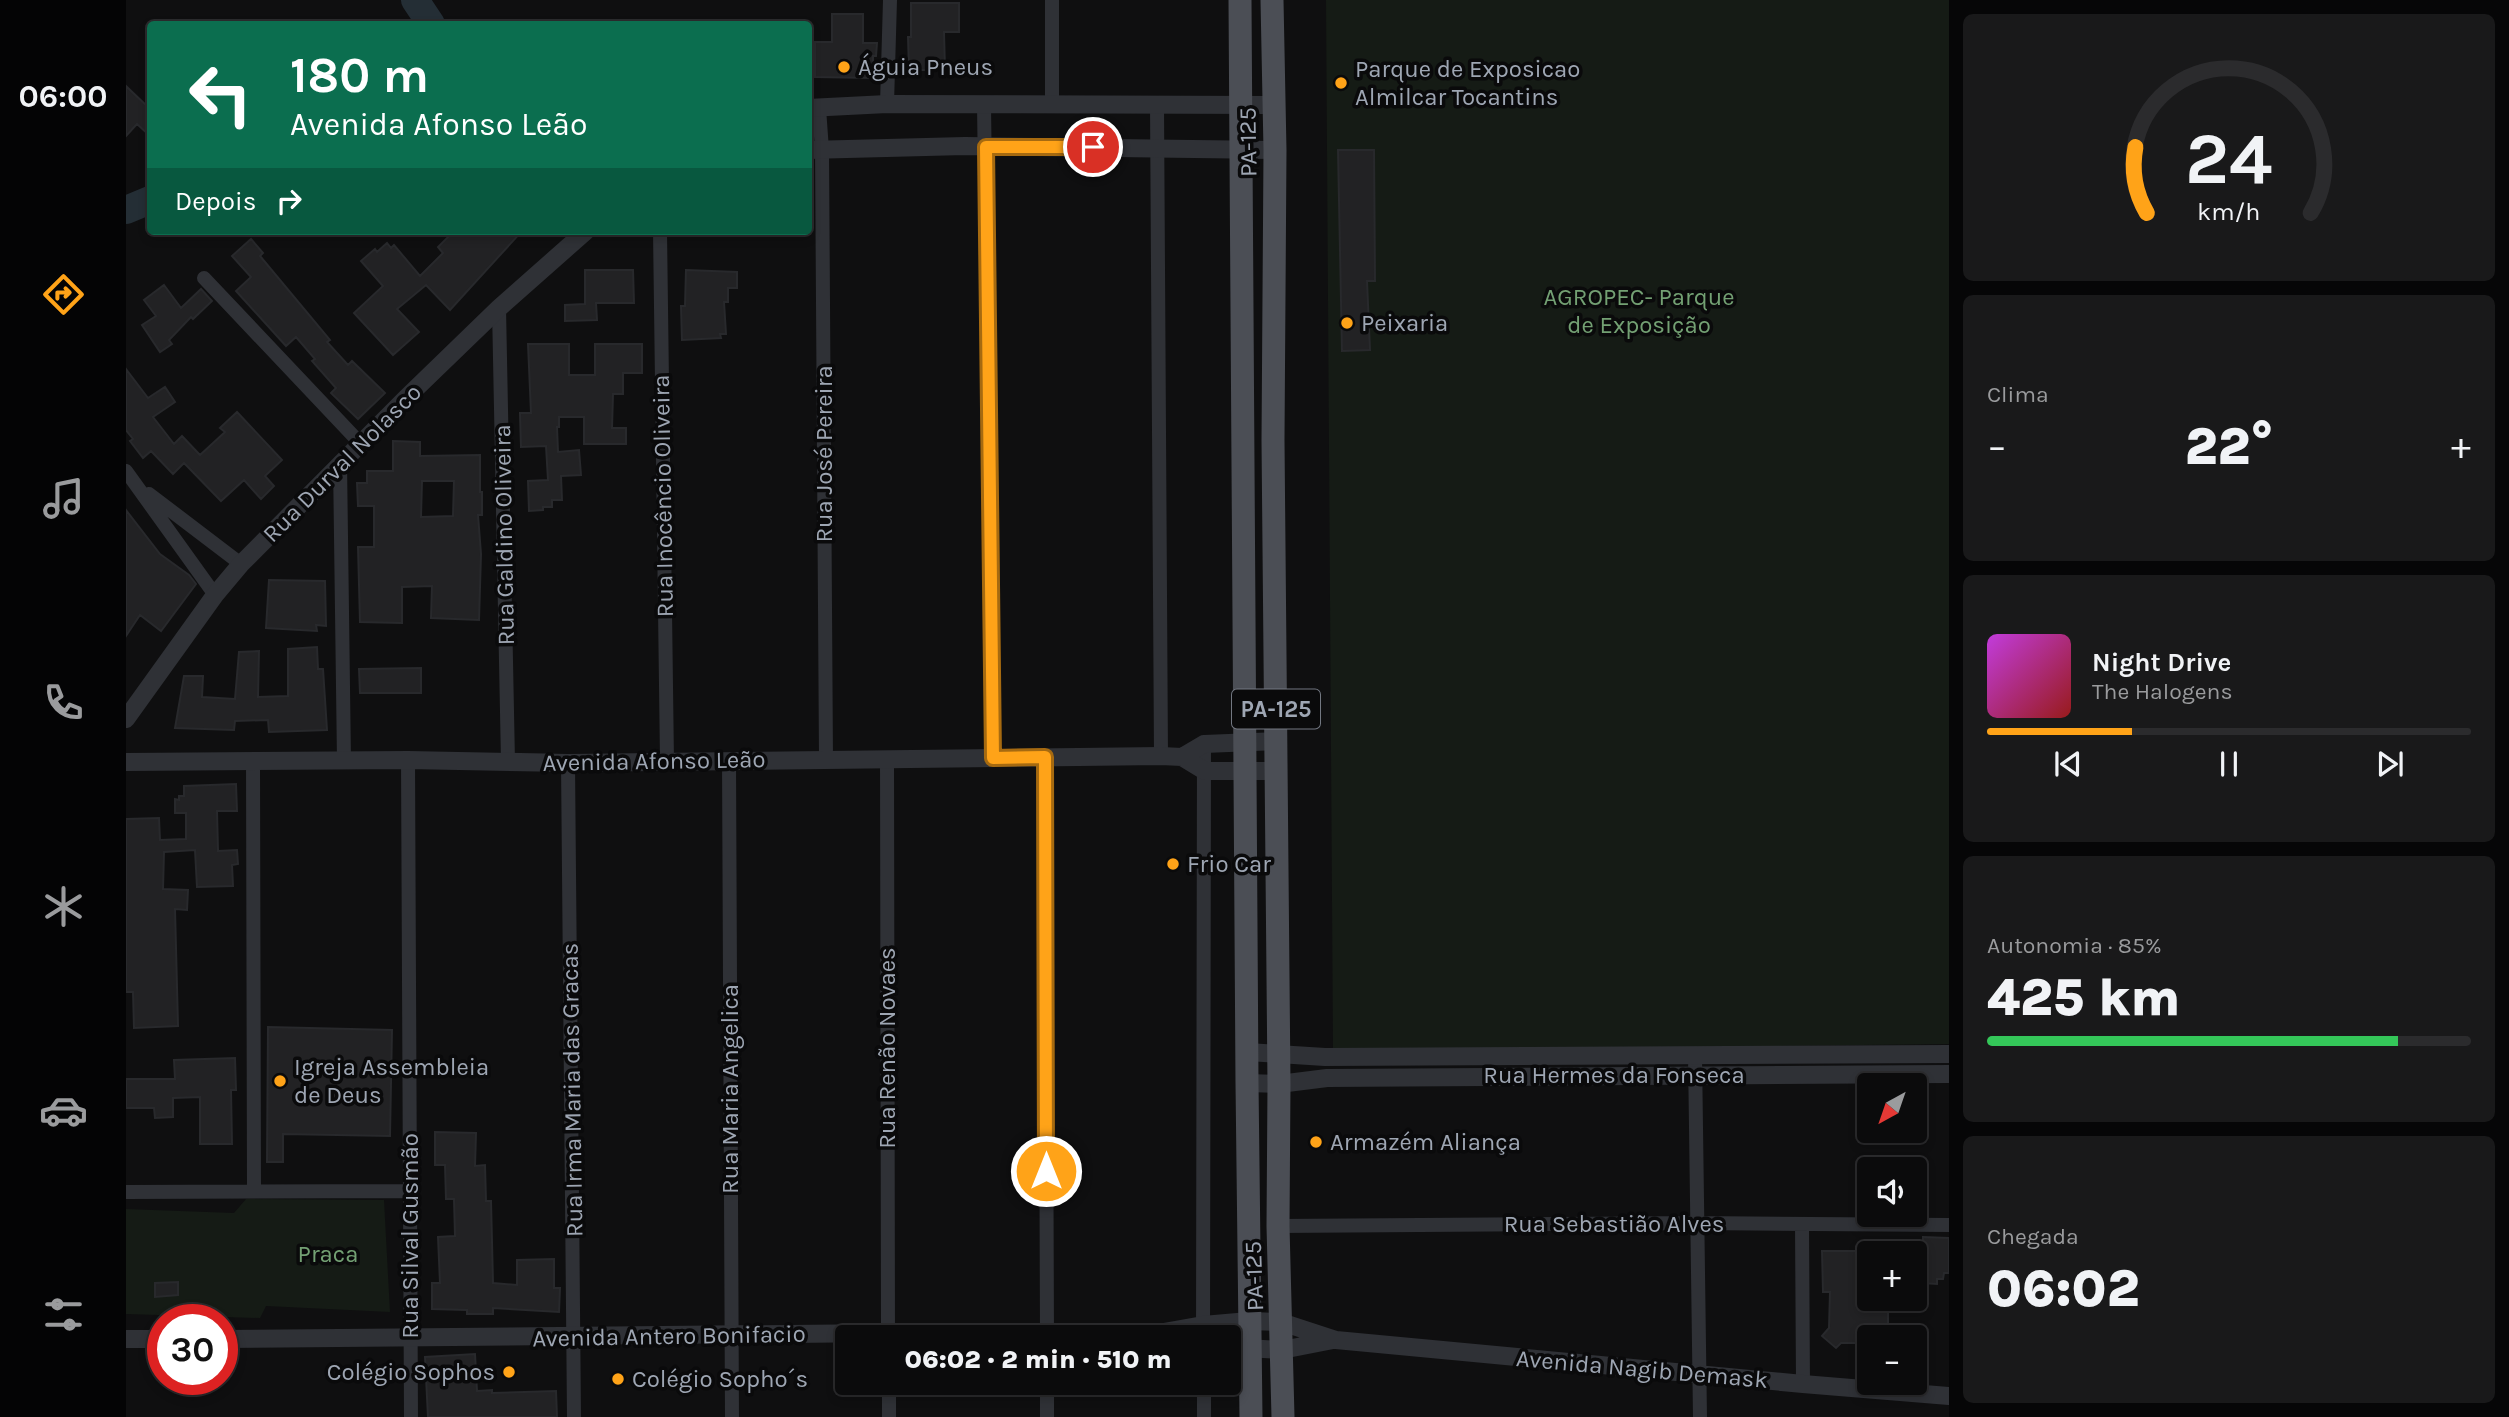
<!DOCTYPE html>
<html lang="pt">
<meta charset="utf-8">
<style>
:root{--surface:#0b0b0c;--page:#19191a;--text:#f1f3f6;--muted:#9a9b9d;--line:#2b2b2d;--accent:#ffa318}
body{margin:0;font-family:Karla,sans-serif;background:var(--page);color:var(--text);height:100vh;display:flex;flex-direction:column;font-size:26px;white-space:nowrap}
*{box-sizing:border-box;margin:0}
p{font-size:23px;color:var(--muted)}
.icon{flex:none;width:38px;height:38px;fill:none;stroke:currentColor;stroke-width:2;stroke-linecap:round;stroke-linejoin:round}
.map{position:relative;flex:1;overflow:hidden}
.drawer{display:flex;flex-direction:column;gap:14px;padding:14px;background:#060607;width:560px}
.drawer>*{flex:none}
.hud{position:absolute;left:21px;top:21px;width:665px;height:214px;border-radius:7px;box-shadow:0 4px 10px #0003,0 0 0 2px var(--line);background:#0b6e4f;color:#fff;overflow:hidden}
.needle{width:46px;rotate:220deg}
.tools{position:absolute;left:1731px;top:1073px;display:grid;gap:14px}
.tools a{display:grid;place-items:center;width:70px;height:70px;border-radius:7px;background:var(--surface);box-shadow:0 4px 10px #0003,0 0 0 2px var(--line);font-size:35px}
.speed{position:absolute;left:21px;top:1304px;display:flex;gap:14px;font-size:35px;font-weight:700;text-align:center}
.speed>*{display:grid;place-content:center;width:91px;height:91px;border-radius:50%;background:var(--surface);box-shadow:0 4px 10px #0003,0 0 0 2px var(--line);line-height:1}
.speed .limit{border:10px solid #d22;background:#fff;color:#111}
.pin{position:absolute;display:grid;place-items:center;width:60px;height:60px;color:#fff;margin:-30px;border:4px solid #fff;border-radius:50%;box-shadow:0 2px 7px #0007}
.me{position:absolute;width:77px;margin:-38px;rotate:0deg;stroke-linejoin:round;filter:drop-shadow(0 0 5px #0008)}
.turn{display:flex;align-items:center;gap:24px;height:147px;padding:0 28px;font-size:32px}
.turn .icon{width:91px;height:91px;stroke-width:2.5}
.turn b{display:block;font-size:49px;line-height:60px}
.then{display:flex;align-items:center;height:66px;padding:0 28px;background:#0003;gap:14px;font-size:26px}
.big{font-size:52px;font-weight:800;line-height:1.1}
.drawer .tile{flex:1;display:flex;flex-direction:column;justify-content:center;gap:10px;min-width:0;padding:0 24px;border-radius:10px;background:var(--page)}
.drawer .dial{align-items:center;gap:0}
.dial svg{height:182px;overflow:visible;fill:none;stroke:var(--line);stroke-width:7;stroke-linecap:round;text-anchor:middle}
.dial text{fill:var(--text);stroke:none}
.song{display:flex;align-items:center;gap:21px}
.cover{width:84px;height:84px;border-radius:10px;background:linear-gradient(135deg,hsl(290 70% 55%),hsl(0 70% 35%))}
.played{height:7px;border-radius:4px;background:linear-gradient(90deg,var(--accent) 30%,var(--line) 30%)}
.keys{display:flex;justify-content:space-around;direction:ltr}
.heat{display:flex;justify-content:space-between;align-items:center;font-size:38px;direction:ltr}
.charge{height:10px;border-radius:5px;background:linear-gradient(90deg,#34c759 85%,var(--line) 0)}
.trip{position:absolute;left:709px;top:1325px;width:406px;height:70px;border-radius:7px;background:var(--surface);box-shadow:0 4px 10px #0003,0 0 0 2px var(--line);font-weight:800;line-height:70px;text-align:center}
main{display:flex;flex:1;min-height:0}
.dock{display:flex;flex-direction:column;width:126px;justify-content:space-around;align-items:center;background:#040405;color:var(--muted)}
.dock .icon{width:49px;height:49px}
.dock .current{color:var(--accent)}
.dock b{font-size:32px;color:var(--text)}
.map>svg:first-child{display:block}
</style>
<main>
<nav class="dock">
<b>06:00</b>
<svg class="icon current" aria-label="directions" viewBox="0 0 24 24"><path d="M12 3l9 9-9 9-9-9zM9 14v-3h6M13 9l2 2-2 2"/></svg>
<svg class="icon" aria-label="music" viewBox="0 0 24 24"><path d="M9 18V5l10-2v13"/><circle cx="6" cy="18" r="3"/><circle cx="16" cy="16" r="3"/></svg>
<svg class="icon" aria-label="phone" viewBox="0 0 24 24"><path d="M5 4h4l2 5-3 2q2 4 5 5l2-3 5 2v4C11 20 4 13 5 4z"/></svg>
<svg class="icon" aria-label="climate" viewBox="0 0 24 24"><path d="M12 3v18M4 7l16 10M4 17L20 7"/></svg>
<svg class="icon" aria-label="car" viewBox="0 0 24 24"><path d="M5 17H2v-5l4-1 3-4h7l3 4 3 1v5h-3M9 17h6M6 11h13"/><circle cx="7" cy="17" r="2"/><circle cx="17" cy="17" r="2"/></svg>
<svg class="icon" aria-label="filters" viewBox="0 0 24 24"><path d="M4 7h16M4 17h16"/><circle cx="9" cy="7" r="2"/><circle cx="15" cy="17" r="2"/></svg>
</nav>
<div class="map">
<svg width="1823" height="1417" viewBox="0 0 1823 1417">
<rect width="100%" height="100%" fill="#0f0f10"/>
<path fill="#151b15" d="M1200 0H1823V1044L1207 1051Z
M120 1199 258 1200 264 1312 140 1306 134 1318 0 1314V1209L108 1213Z"/>
<g fill="none" stroke-linecap="round" stroke-linejoin="round">
<path stroke="#242e35" stroke-width="28" d="M289 0 305 24
M0 210 24 200"/>
</g>
<path fill="#222224" stroke="#28292c" stroke-width="2" fill-rule="evenodd" d="M785 3H833V32H818L819 70H783L782 37H785Z
M706 14H737V43H751L750 56H747V78L689 77V42H706Z
M0 86 24 109V136L11 124 0 136Z
M1212 150H1248L1249 281H1241L1244 350 1216 351Z
M328 231H396L324 310 300 285 271 309 293 332 267 355 228 313 257 286 235 261 249 249 251 252 261 243 265 248 268 245 294 276 317 253 312 247Z
M125 239 137 253 134 256 204 340 201 342 222 365 226 361 259 393 232 419 205 393 210 388 186 361 189 359 170 337 160 346 110 291 125 277 106 256Z
M459 270H507L508 303H470L471 320 439 321V305L459 304Z
M560 270 611 272V288H602V302H598L600 334H594L595 338 556 340 555 306H559Z
M38 285 55 308 75 289 86 301 67 319 65 317 43 340 46 344 34 352 16 325 30 316 18 300Z
M402 344H443V375H469V344H516V373H497V394H487L486 428H500V444H458V417H433V427H431L432 452 453 450 455 475 435 476 436 500H426V507H417V510L403 511 402 481 422 480 420 446 395 447 394 413H405Z
M0 369 22 398 39 387 49 402 27 417 48 444 56 436 74 455 99 432 94 428 111 412 156 460 139 476 148 486 135 499 118 480 95 501 58 463 47 474 25 451 17 458 4 441 7 439 0 430Z
M267 441 294 442V456L354 455V492H356V515H352L355 554 353 620 305 618 306 586 276 587V623L234 622 232 547H248V506H232L231 483H241V471H267ZM296 481H328L327 516 295 517Z
M0 510 34 554 63 575 70 584 35 631 14 615 0 636Z
M143 580 199 581 200 626 190 625 191 631 140 628Z
M191 647 192 669H197L201 730 143 732 142 720 109 721 108 730 49 728 58 676H77L76 697 109 699 113 652 133 651 132 697 162 696V649Z
M295 668V693H234L233 669Z
M110 784 111 811H91L92 851 111 850 112 864 106 865 107 886 71 887 69 850 38 852 37 889 62 890 61 910 49 909 52 1026 8 1028 7 992H0V819L33 818 34 840 60 839V813H49V799L53 800V796H58V786Z
M142 1027 266 1030 264 1136 157 1134V1162H141Z
M109 1058 110 1090H105L106 1144H74V1097L47 1098V1117L29 1118 28 1108H0V1079H49L48 1060Z
M309 1132 350 1133 349 1166 359 1165 360 1201H365L367 1283 391 1285V1260L428 1259V1288H434L433 1312 367 1308V1314H341V1310L306 1309V1283H314L312 1237 329 1236 328 1199H320L319 1165H309Z
M1797 1237 1823 1238V1273H1818L1817 1279H1811V1284L1796 1283Z
M1730 1247H1743V1298H1762V1337H1743V1343H1715L1710 1348 1696 1336 1703 1328 1704 1292H1697L1696 1251H1730Z
M52 1282V1295L29 1297V1283Z
M349 1354 351 1391 366 1390V1393L430 1391 431 1417H302L299 1357Z"/>
<g fill="none" stroke-linecap="round" stroke-linejoin="round">
<path stroke="#2f3136" stroke-width="14" d="M761 104 764 0
M858 105 867 758
M926 105V0
M1031 105 1035 756
M693 108 696 150 700 759
M534 231 541 761
M78 278 234 443
M373 308 382 762
M214 462 218 761
M0 471 89 595
M23 494 115 564
M919 757 921 1337
M761 759 762 1337
M282 760 285 1417
M603 760 606 1417
M127 761 128 1191
M442 763 448 1417
M1569 1055 1574 1417
M0 1192 284 1191
M1676 1225 1677 1384
M1152 1226 1571 1223 1823 1225
M1077 1337 1078 744
M763 1382V1417
M921 1382V1417
M1078 1382V1417"/>
<path stroke="#2f3136" stroke-width="18" d="M682 108 761 104 1148 105
M682 150 839 146 1149 150
M0 719 89 595 115 564 280 398 373 308 460 231
M1056 757 1078 744 1151 741
M0 762 282 760 442 763 1035 756 1056 757 1079 771H1151
M1121 1052 1199 1057 1823 1054
M1121 1083 1153 1084 1201 1078 1823 1074
M0 1339H37
M96 1339 762 1333 921 1336 1032 1333 1077 1325 1123 1321 1155 1322 1210 1340 1677 1384 1823 1396
M1102 1347 1156 1350 1207 1340"/>
<path stroke="#4b4e55" stroke-width="23" d="M1114 0 1121 1083 1125 1417
M1146 0 1149 150 1147 440 1153 1084 1152 1226 1157 1417"/>
</g>
<g fill="none" stroke-linecap="round" stroke-linejoin="round">
<g stroke="#a66a10" stroke-width="18">
<path id="route" d="M920 1171 919 757 867 758 860 147H967"/>
</g>
<use href="#route" stroke="#ffa318" stroke-width="12"/>
</g>
<g fill="#ffa318" stroke="#0a0a0b" stroke-width="2.5">
<circle cx="718" cy="67" r="7"/>
<circle cx="1215" cy="83" r="7"/>
<circle cx="1221" cy="323" r="7"/>
<circle cx="1047" cy="864" r="7"/>
<circle cx="154" cy="1081" r="7"/>
<circle cx="1190" cy="1142" r="7"/>
<circle cx="383" cy="1372" r="7"/>
<circle cx="492" cy="1379" r="7"/>
</g>
<g text-anchor="middle" dominant-baseline="central" stroke-width="7" stroke-linejoin="round" paint-order="stroke">
<rect fill="#0a0a0b" stroke="#727781" stroke-width="2" x="1106" y="689.5" width="88" height="39" rx="5"/>
<g font-size="23" font-weight="bold" fill="#9ea6b3">
<text x="1150" y="709">PA-125</text>
</g>
<g font-size="24" fill="#9ea6b3" stroke="#0a0a0b" text-anchor="start">
<text x="732" y="67">Águia Pneus</text>
<text x="1229" y="69">Parque de Exposicao<tspan x="1229" dy="28">Almilcar Tocantins</tspan></text>
<text x="1235" y="323">Peixaria</text>
<text x="1061" y="864">Frio Car</text>
<text x="168" y="1067">Igreja Assembleia<tspan x="168" dy="28">de Deus</tspan></text>
<text x="1204" y="1142">Armazém Aliança</text>
<text x="369" y="1372" text-anchor="end">Colégio Sophos</text>
<text x="506" y="1379">Colégio Sopho´s</text>
</g>
<g font-size="24" fill="#9ea6b3" stroke="#0a0a0b">
<text transform="translate(1122 142) rotate(-91)">PA-125</text>
<text transform="translate(698 454) rotate(-90)">Rua José Pereira</text>
<text transform="translate(216 463) rotate(-45)">Rua Durval Nolasco</text>
<text transform="translate(537 496) rotate(-91)">Rua Inocêncio Oliveira</text>
<text transform="translate(378 535) rotate(-91)">Rua Galdino Oliveira</text>
<text transform="translate(528 761) rotate(-1)">Avenida Afonso Leão</text>
<text transform="translate(761 1048) rotate(-90)">Rua Renão Novaes</text>
<text x="1488" y="1075">Rua Hermes da Fonseca</text>
<text transform="translate(604 1089) rotate(-90)">Rua Maria Angelica</text>
<text transform="translate(446 1090) rotate(-91)">Rua Irma Maria das Gracas</text>
<text x="1488" y="1224">Rua Sebastião Alves</text>
<text transform="translate(284 1236) rotate(-90)">Rua Silval Gusmão</text>
<text transform="translate(1128 1276) rotate(-92)">PA-125</text>
<text transform="translate(543 1336) rotate(-1)">Avenida Antero Bonifacio</text>
<text transform="translate(1516 1369) rotate(5)">Avenida Nagib Demask</text>
</g>
<g font-size="24" fill="#73a073" stroke="#0a0a0b">
<text x="1513" y="297">AGROPEC- Parque<tspan x="1513" dy="28">de Exposição</tspan></text>
<text x="202" y="1254">Praca</text>
</g>
</g>
</svg>
<div class="tools">
<a><svg class="needle" viewBox="-14 -14 28 28"><path d="M0-13l5 13h-10z" fill="#e53935"/><path d="M0 13l5-13h-10z" fill="#9a9b9d"/></svg></a>
<a><svg class="icon" aria-label="sound" viewBox="0 0 24 24"><path d="M4 9h4l5-4v14l-5-4H4zM17 9q2 3 0 6"/></svg></a>
<a>+</a>
<a>−</a>
</div>
<div class="speed"><div class="limit">30</div></div>
<div class="pin" style="left:967px;top:147px;background:#d93025"><svg class="icon" aria-label="arrive" viewBox="0 0 24 24"><path d="M6 21V4h12l-3 4 3 4H6"/></svg></div>
<svg class="me" style="left:920px;top:1171px" viewBox="-20 -20 40 40"><circle r="17" fill="#ffa318" stroke="#fff" stroke-width="3"/><path d="M0-11L8 9 0 5-8 9z" fill="#fff"/></svg>
<div class="trip">06:02 · 2 min · 510 m</div>
<div class="hud">
<div class="turn"><svg class="icon" aria-label="left" viewBox="0 0 24 24"><path d="M17 20v-9H6M10 6l-5 5 5 5"/></svg><div><b>180 m</b>Avenida Afonso Leão</div></div>
<div class="then">Depois<svg class="icon" aria-label="right" viewBox="0 0 24 24"><path d="M7 20v-9h11M14 6l5 5-5 5"/></svg></div>
</div>
</div>
<section class="drawer">
<div class="tile dial"><svg viewBox="0 0 100 80">
<path d="M14 69A42 42 0 1 1 86 69"/>
<path d="M14 69A42 42 0 0 1 9 40" stroke="#ffa318"/>
<text x="50" y="56" font-size="32" font-weight="700">24</text>
<text x="50" y="72" font-size="11">km/h</text>
</svg></div>
<div class="tile"><p>Clima</p>
<div class="heat"><a>−</a><b class="big">22°</b><a>+</a></div>
</div>
<div class="tile">
<div class="song"><i class="cover"></i><div><b>Night Drive</b><p>The Halogens</p></div></div>
<div class="played"></div>
<div class="keys"><svg class="icon" aria-label="previous" viewBox="0 0 24 24"><path d="M18 5L8 12l10 7zM5 5v14"/></svg><svg class="icon" aria-label="pause" viewBox="0 0 24 24"><path d="M8 5v14M16 5v14"/></svg><svg class="icon" aria-label="next" viewBox="0 0 24 24"><path d="M6 5l10 7-10 7zM19 5v14"/></svg></div>
</div>
<div class="tile"><p>Autonomia · 85%</p><b class="big">425 km</b><div class="charge"></div></div>
<div class="tile"><p>Chegada</p><b class="big">06:02</b></div>
</section>
</main>
